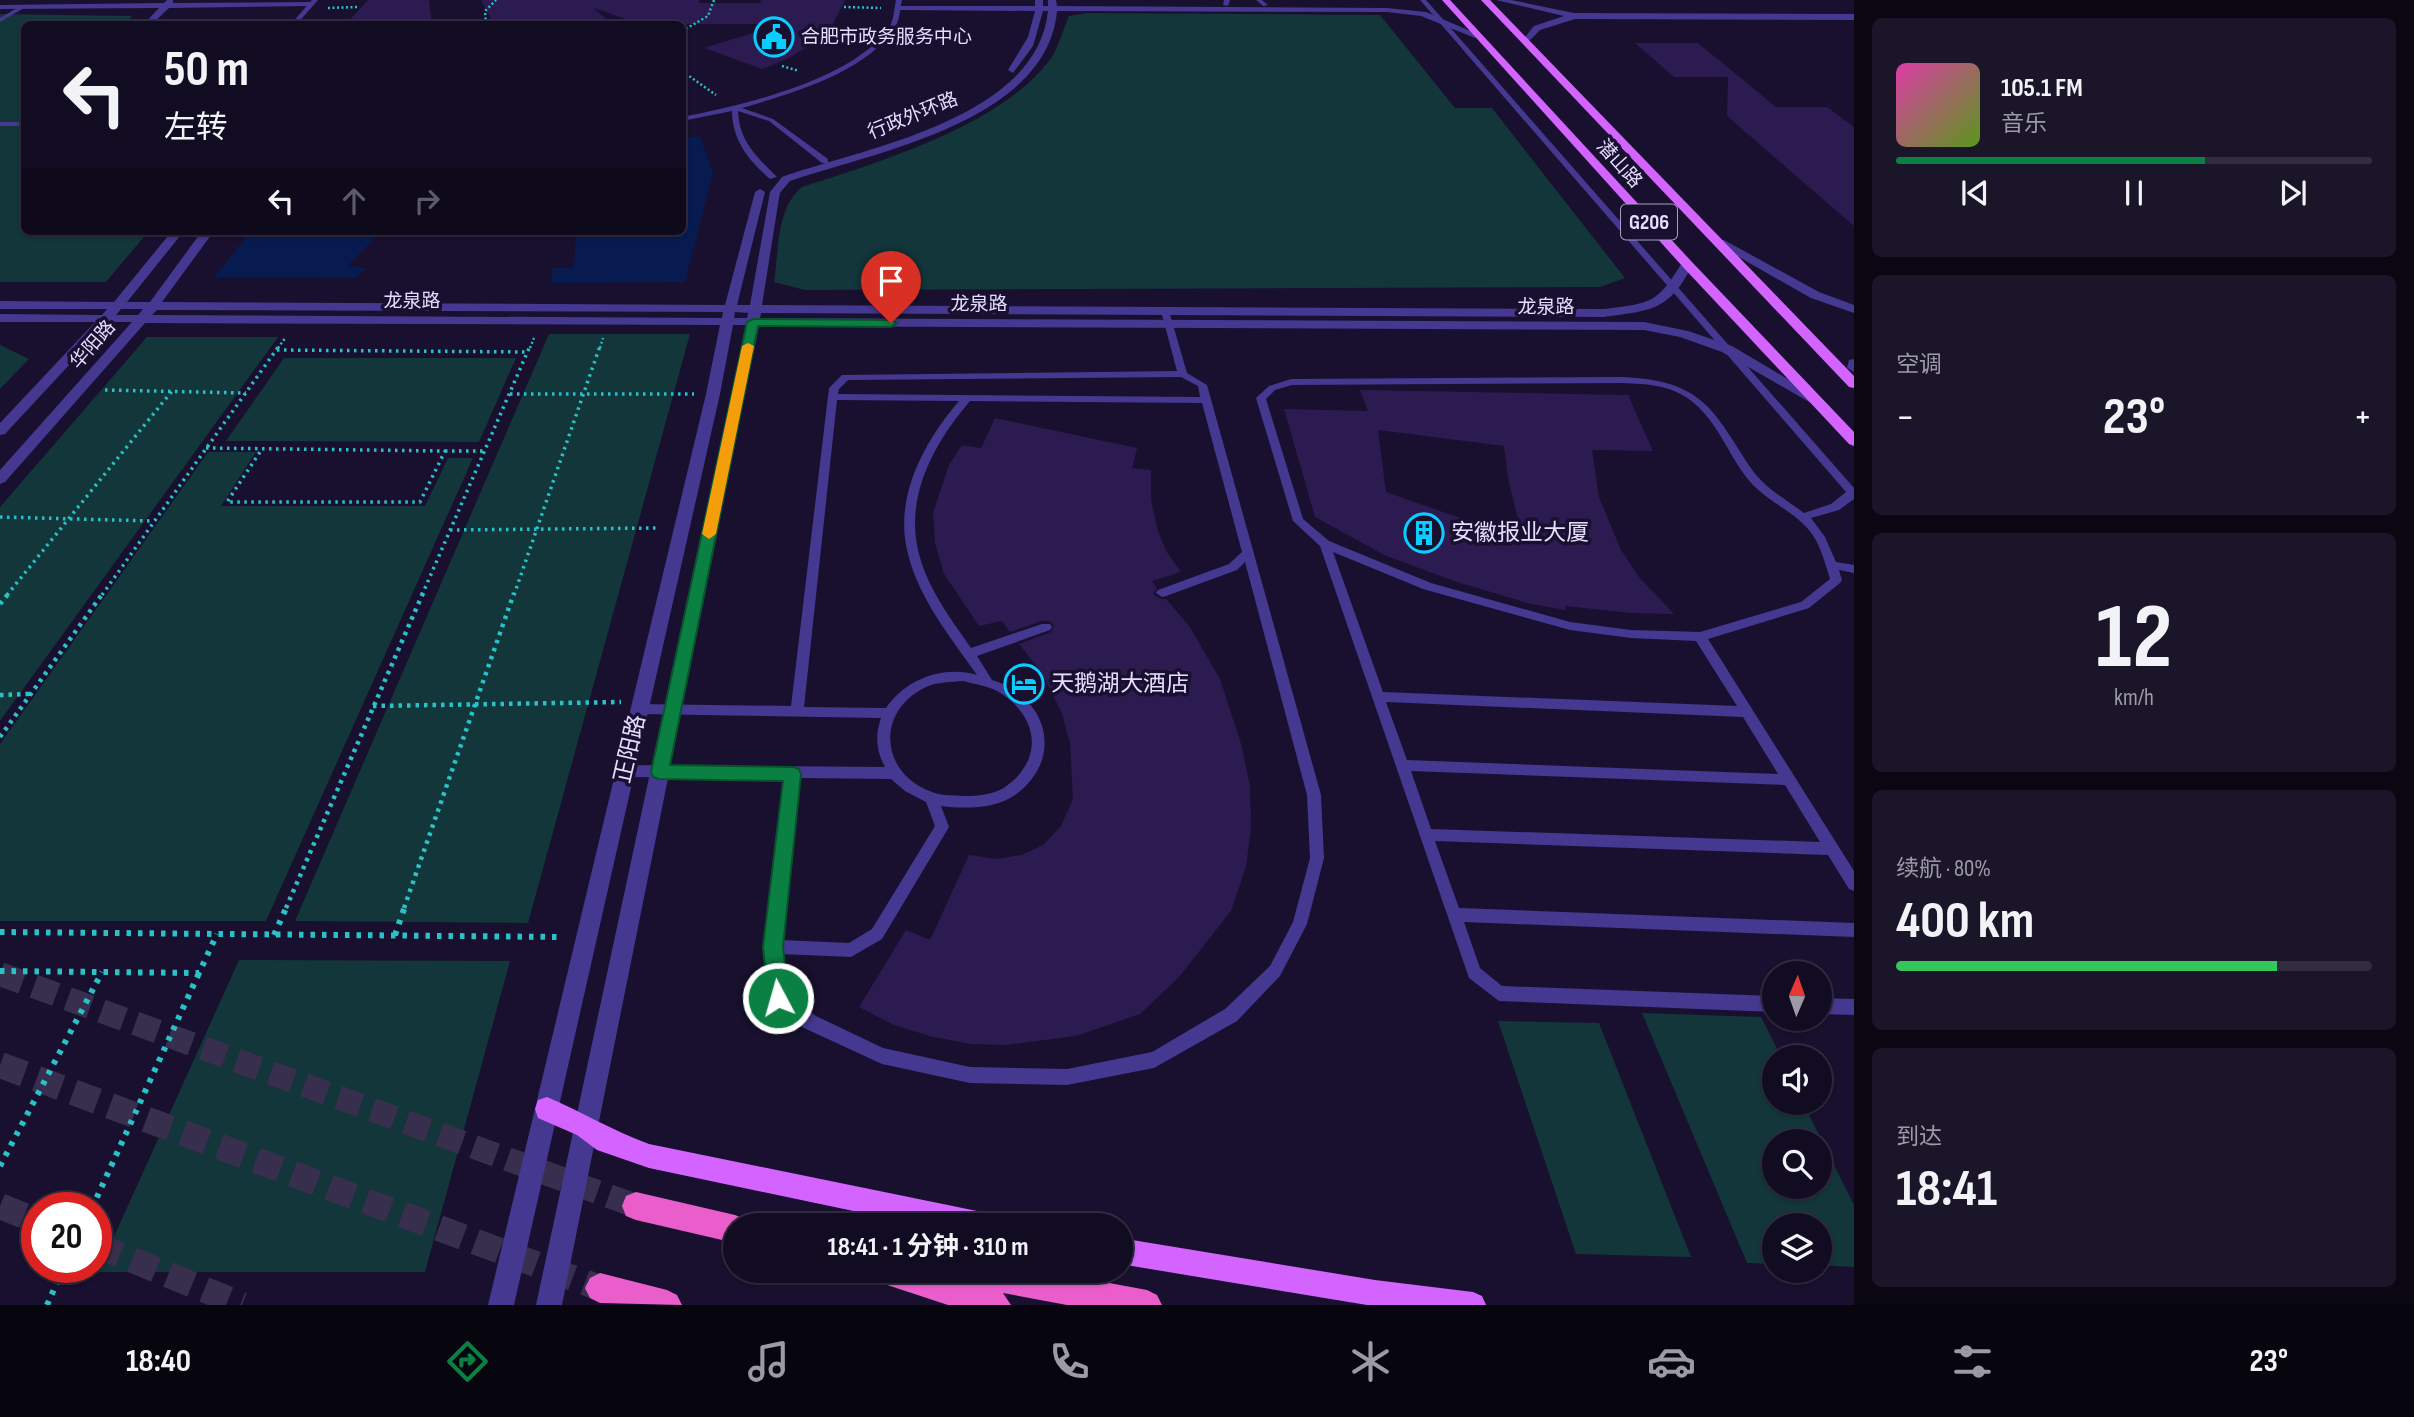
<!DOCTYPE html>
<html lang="zh">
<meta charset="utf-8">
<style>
:root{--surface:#120c22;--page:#1b152a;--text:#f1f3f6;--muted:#9c9ba5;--line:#312c40;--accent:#0b8043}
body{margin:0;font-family:"Sofia Sans Condensed","Noto Sans SC",sans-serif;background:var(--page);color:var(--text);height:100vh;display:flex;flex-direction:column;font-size:26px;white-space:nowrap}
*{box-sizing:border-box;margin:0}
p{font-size:23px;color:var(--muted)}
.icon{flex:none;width:38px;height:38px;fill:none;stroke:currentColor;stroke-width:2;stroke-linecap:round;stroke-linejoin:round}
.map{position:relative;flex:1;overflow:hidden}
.details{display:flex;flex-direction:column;gap:18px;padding:18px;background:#0a0713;width:560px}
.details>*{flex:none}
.banner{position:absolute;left:21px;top:21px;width:665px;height:214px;border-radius:10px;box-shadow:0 2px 5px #0004,0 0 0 2px var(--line);background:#120c22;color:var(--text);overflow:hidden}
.needle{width:46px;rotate:2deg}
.controls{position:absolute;left:1762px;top:961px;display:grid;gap:14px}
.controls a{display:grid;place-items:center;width:70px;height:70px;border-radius:50%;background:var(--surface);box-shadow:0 2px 5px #0004,0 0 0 2px var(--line);font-size:35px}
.speed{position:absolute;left:21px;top:1192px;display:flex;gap:14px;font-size:35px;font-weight:700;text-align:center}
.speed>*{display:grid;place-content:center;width:91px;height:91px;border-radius:50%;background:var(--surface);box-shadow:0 2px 5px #0004,0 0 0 2px var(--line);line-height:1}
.speed .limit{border:10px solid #d22;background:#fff;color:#111}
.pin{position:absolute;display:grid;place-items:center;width:60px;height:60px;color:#fff;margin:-72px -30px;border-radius:50% 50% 50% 0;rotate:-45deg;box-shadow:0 0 7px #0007}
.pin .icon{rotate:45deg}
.me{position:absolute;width:77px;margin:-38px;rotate:354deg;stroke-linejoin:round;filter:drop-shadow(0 0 5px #0008)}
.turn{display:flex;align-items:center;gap:24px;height:147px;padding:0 28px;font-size:32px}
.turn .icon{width:91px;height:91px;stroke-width:2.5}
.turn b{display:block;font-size:49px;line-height:60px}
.lanes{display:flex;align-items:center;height:66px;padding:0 28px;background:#0003;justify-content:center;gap:35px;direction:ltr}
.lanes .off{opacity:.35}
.big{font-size:52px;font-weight:700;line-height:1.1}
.details .widget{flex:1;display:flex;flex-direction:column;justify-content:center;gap:10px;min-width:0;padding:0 24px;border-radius:10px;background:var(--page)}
.details .dial{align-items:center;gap:0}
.dial b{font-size:91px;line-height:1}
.song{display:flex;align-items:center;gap:21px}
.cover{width:84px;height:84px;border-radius:10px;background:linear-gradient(135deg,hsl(320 70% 55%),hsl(90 70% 35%))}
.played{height:7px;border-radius:4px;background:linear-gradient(90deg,var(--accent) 65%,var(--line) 65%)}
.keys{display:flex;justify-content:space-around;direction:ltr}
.heat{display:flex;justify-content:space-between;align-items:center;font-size:38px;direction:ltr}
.charge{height:10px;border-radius:5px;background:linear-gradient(90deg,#34c759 80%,var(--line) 0)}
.trip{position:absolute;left:723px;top:1213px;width:410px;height:70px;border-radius:35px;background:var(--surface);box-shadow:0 2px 5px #0004,0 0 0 2px var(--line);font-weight:700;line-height:70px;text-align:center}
.tabs{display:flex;height:112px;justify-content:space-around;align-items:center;background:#07050e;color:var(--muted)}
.tabs .icon{width:49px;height:49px}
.tabs .selected{color:var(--accent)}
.tabs b{font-size:32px;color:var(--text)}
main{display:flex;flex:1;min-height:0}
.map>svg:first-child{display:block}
</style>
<main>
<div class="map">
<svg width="1854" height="1305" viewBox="0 0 1854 1305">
<rect width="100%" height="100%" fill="#18102e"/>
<path fill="#123639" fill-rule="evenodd" d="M1087 13 1380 15 1455 108H1492L1625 278 1600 287 805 290 774 282C779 250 776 208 802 187 879 162 999 126 1049 61 1058 49 1063 30 1069 16Z
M0 14 132 16 125 24H24V231H149L106 282H0Z
M549 334H690L528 923 295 921Z
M147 337H278L0 721V507Z
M0 345 29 359 0 389Z
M284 358H516L479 442 226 441Z
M208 452H256L221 506H425L448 458H473L266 921H0V744Z
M239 960 510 961 425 1272H98Z
M1642 1013 1761 1017 1781 1057H1774V1102L1803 1103 1854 1205V1267L1820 1265V1225H1774V1264L1747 1263ZM1774 1141H1820V1186H1774Z
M1498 1021 1599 1023 1691 1257 1576 1254Z"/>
<path fill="#071b50" d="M700 136 713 173 685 282 551 283 553 268 574 267 576 231H682L683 182 687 180 683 172V138Z
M252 231H382L347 266 366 268 357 278 214 277Z"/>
<path fill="#2b1b51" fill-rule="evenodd" d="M368 0H429L432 24H346Z
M481 0H699V3H760L761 0H845L832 26 814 43 787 59 762 69 704 48 782 24H640L594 8 611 24H494Z
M1635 43H1698L1776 107H1827L1854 127V226L1727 116 1728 77H1674Z
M1360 390 1628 395 1653 451 1592 450 1599 497 1621 550 1639 577 1674 614 1631 613 1565 606 1566 610 1531 604 1454 581 1384 555 1315 517 1284 409 1368 411ZM1378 430 1504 446 1508 478 1523 540 1386 492Z
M995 418 1137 448 1132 468 1151 470V500L1158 531 1166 551 1181 572 1152 581 1157 588 1153 594 1161 599H1166L1190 627 1220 679 1242 747 1250 787 1251 828 1246 867 1231 911 1179 977 1140 1014 1076 1036 1006 1045 972 1044 933 1037 894 1025 859 1007 906 930 930 940 969 855 996 859 1022 855 1043 845 1061 826 1073 799 1070 744 1062 713 1041 672 1019 644 1051 632 1054 626 1050 621H1042L1010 632 1002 621 979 626 944 574 935 543 933 513 949 465 962 445 981 448Z"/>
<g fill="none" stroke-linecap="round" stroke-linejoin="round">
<path stroke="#372f4d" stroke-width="24" stroke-dasharray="24 12" stroke-linecap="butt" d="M0 974 636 1206"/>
<path stroke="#372f4d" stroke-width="26" stroke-dasharray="26 13" stroke-linecap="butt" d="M0 1065 600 1288
M0 1206 37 1221
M96 1245 242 1305"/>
<path stroke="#28c2c8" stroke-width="2.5" stroke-dasharray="2 2.5" stroke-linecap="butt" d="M844 7 881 8
M328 8 357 7
M486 24 485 11 496 0
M682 31 708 16 714 0
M782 66 799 71
M682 71 716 95
M278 348 286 337
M530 348 534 338
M600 348 603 338"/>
<path stroke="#28c2c8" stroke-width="3.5" stroke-dasharray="2.5 4.5" stroke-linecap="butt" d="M277 350 528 352
M105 390 246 393
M510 394H694
M206 448 445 451 420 502H227L262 449
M445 451H485
M0 517 153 521
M450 530 659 528
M7 595 172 391
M102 595 279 346
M422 595 530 346
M514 595 600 346"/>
<path stroke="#28c2c8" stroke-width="4.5" stroke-dasharray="3.5 5" stroke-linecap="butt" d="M0 604 9 593
M0 695 29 694
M373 706 621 702
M0 737 103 593
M286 908 423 593
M404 908 514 593"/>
<path stroke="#28c2c8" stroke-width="6" stroke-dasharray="4.5 7" stroke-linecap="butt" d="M0 932 563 937
M274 935 287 906
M395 935 405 906
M0 971 199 973 217 934
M0 1166 102 972
M92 1208 199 973
M47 1305 64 1267"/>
<path fill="#443890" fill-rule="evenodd" d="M312 0H318L297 24H291Z
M896 0H902C900 8 900 20 895 27 866 73 792 93 742 108L773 119 828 159V163H822L769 121 738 111C739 141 757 157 777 177L770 179C749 161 732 140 732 111L682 121V117C741 106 856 79 890 26 894 19 894 8 896 0Z
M1224 0H1230L1228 6 1223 5Z
M1256 0H1262L1268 5 1263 6Z
M1420 0H1426L1854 488V499L1839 510 1811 518 1825 537 1836 562 1854 565V573L1839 570 1842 580 1840 583 1809 608 1708 639 1854 871V891L1849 889 1828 855 1435 841 1459 908 1854 923V937L1464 922 1480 968 1502 986 1774 996V1012L1499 1001 1469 978 1320 546 1293 521 1256 398 1269 386 1291 379 1623 377C1675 380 1702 390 1730 436 1739 449 1747 464 1757 476 1770 491 1788 501 1804 513L1831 504 1846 492ZM1623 383C1646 384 1671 385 1690 400 1720 422 1729 460 1754 486 1772 504 1797 513 1812 534 1821 547 1825 563 1830 579L1801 602 1700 632 1631 630 1570 622 1431 583 1329 541 1303 519 1266 399 1275 390 1292 385ZM1333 552 1423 589 1570 630 1631 638 1696 641 1737 706 1383 692ZM1386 702 1743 717 1778 774 1407 760ZM1411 771 1785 785 1820 842 1431 829Z
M22 5 24 8 0 22V18Z
M0 122H24V126H0Z
M1165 308 1169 311 1187 373 1207 385 1321 795 1324 858 1307 924 1280 976 1237 1021 1154 1068 1067 1085 970 1083 882 1064 804 1028 772 1003 770 998 765 947 786 778 625 777 620 775 618 771 620 767 625 765 885 767C876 751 875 735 881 718L640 714 635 713 634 709 635 705 640 704 791 706 829 388 842 375 1177 371 1161 311ZM1181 377 1198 386 1200 397 838 394 839 389 848 380ZM837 400 959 401C924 442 893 498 908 554 919 599 951 638 977 675 943 665 906 679 886 708L804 707ZM970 401 1202 403 1242 552 1229 564 1158 590 1156 593 1162 597 1166 596 1237 570 1245 562 1307 795 1310 858 1293 922 1270 966 1225 1009 1152 1052 1067 1069 970 1067 883 1048 816 1016 785 994 781 954 851 957 882 939 949 827 941 806C965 809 995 809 1015 795 1065 759 1048 697 992 680L977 656 1050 630 1052 627 1050 624H1042L971 648C951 619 928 589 919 554 904 497 934 443 970 401ZM963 681C974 684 989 686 999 692 1038 716 1045 759 1005 787 993 795 978 796 964 796 953 795 942 796 932 792 880 774 875 711 926 687 937 682 951 682 963 681ZM799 778 891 779 905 791 926 802 935 826 872 929 849 943 781 940Z
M1820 998 1854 999V1015L1820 1014Z"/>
<path fill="#443890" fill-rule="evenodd" d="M167 0H173V3L310 2 314 4 310 6 169 8 152 24H144L159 8 0 9V5L164 3Z
M1035 0H1043V6H1048V0H1056L1057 6 1387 8 1426 12 1482 36 1475 38 1421 16 1387 12 1057 11C1047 122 874 152 790 181L779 194H771L770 192 782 177C865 148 1037 119 1048 11H1043L1033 46 1013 73 1008 70 1028 37 1035 11 899 10 896 6H1035Z
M1496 0H1511L1574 13 1854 14V20L1575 19 1540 30 1526 44 1522 41 1534 26 1564 16Z"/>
<path fill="#443890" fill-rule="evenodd" d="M760 189 765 192 737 305H750L770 192 775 189 780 192 762 305 1604 309C1652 303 1657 304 1683 261L1693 264C1669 311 1653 310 1604 317L761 313 760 318 1644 322 1688 331 1732 346 1823 400 1816 404 1811 403 1722 352 1680 337 1644 330 759 326 562 1305H536L746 325H733L720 394 514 1305H488L706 394 720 325 145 323 5 482 0 484V470L132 322H109L5 434 0 435V423L95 322H0V314L102 315 107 309H0V301L114 302 172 231H184L127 302H150L202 231H214L162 302 725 305 755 192ZM121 309H143L138 315H116ZM157 310 723 312 722 318 152 315ZM735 312 748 313 747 318H734Z
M1716 240H1724L1819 292 1854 305V313L1811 298 1716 244Z
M1854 359V372L1847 368 1849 360Z"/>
<path fill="#d464ff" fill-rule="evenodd" d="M1442 0H1450L1691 261 1854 432V446L1849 444 1683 267Z
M1481 0H1490L1854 376V388L1849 387Z
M547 1097C582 1112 613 1131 649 1144L982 1212 991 1216 995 1225H920L649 1168 597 1150 577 1135 538 1118 535 1109 538 1100Z
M1120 1238 1375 1280 1473 1292 1482 1296 1486 1305H1367L1120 1264Z"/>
<path fill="#ea5ecc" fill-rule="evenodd" d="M636 1192 735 1215 745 1219 748 1225H735V1243L636 1220 626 1216 622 1206 626 1196Z
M868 1270H931L943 1274 942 1270H1039L1147 1290 1157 1295 1162 1305H1067L1003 1293 1011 1305H948L872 1280Z
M600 1273 667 1290 677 1295 682 1305 600 1303 590 1298 585 1288 590 1278Z"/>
</g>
<path fill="#0b8043" stroke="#07532c" stroke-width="2" d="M753 319 891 320 897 323 891 327 758 326 670 765 793 767 799 769 801 774 783 947 789 998 786 1005 778 1008 771 1005 768 998 763 947 783 781 659 779 653 777 651 772 747 322Z"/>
<path fill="#f59e0b" d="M748 343 754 346 716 534 709 539 702 534 742 346Z"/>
<defs>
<g id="civic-ring" transform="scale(2.0125)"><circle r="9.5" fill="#18102e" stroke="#09ceff" stroke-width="1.5"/><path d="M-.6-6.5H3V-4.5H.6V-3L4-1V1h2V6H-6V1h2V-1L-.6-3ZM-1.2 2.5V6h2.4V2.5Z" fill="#09ceff"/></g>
<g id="building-ring" transform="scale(2.0125)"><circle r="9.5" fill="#18102e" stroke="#09ceff" stroke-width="1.5"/><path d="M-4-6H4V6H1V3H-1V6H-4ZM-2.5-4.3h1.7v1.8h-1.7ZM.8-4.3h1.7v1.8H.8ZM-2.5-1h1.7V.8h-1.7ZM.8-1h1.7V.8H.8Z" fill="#09ceff"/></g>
<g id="hotel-ring" transform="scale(2.0125)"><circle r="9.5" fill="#18102e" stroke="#09ceff" stroke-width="1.5"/><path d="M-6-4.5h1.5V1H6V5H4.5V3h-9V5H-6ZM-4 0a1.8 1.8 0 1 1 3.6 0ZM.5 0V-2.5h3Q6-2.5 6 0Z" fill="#09ceff"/></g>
</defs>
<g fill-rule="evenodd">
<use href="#civic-ring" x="774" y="37"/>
<use href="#building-ring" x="1424" y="533"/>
<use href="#hotel-ring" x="1024" y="684"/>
</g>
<g text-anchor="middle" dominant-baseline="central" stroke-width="7" stroke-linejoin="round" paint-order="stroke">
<g font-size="19" fill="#e4ddff" stroke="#18102e" text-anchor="start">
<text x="801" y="37">合肥市政务服务中心</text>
</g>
<g font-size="19" fill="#e4ddff" stroke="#18102e">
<text transform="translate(913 116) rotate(-22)">行政外环路</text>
<text transform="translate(1619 164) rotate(48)">潜山路</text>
<text x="412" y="301">龙泉路</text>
<text x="979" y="304">龙泉路</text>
<text x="1546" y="307">龙泉路</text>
<text transform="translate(93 345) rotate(-49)">华阳路</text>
</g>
<rect fill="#18102e" stroke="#a7a0c0" stroke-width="2" x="1621" y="204.5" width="56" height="35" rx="5"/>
<g font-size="21" font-weight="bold" fill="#e4ddff">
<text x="1649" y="222">G206</text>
</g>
<g font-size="23" fill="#e4ddff" stroke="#18102e" text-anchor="start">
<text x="1451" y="533">安徽报业大厦</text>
<text x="1051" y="684">天鹅湖大酒店</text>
</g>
<g font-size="23" fill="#e4ddff" stroke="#18102e">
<text transform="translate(630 749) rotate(-77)">正阳路</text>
</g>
</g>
</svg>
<div class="controls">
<a><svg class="needle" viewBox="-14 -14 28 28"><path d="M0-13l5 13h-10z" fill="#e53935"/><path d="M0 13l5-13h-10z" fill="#9c9ba5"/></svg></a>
<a><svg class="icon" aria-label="sound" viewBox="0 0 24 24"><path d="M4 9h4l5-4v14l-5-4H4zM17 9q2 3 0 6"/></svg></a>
<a><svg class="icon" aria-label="search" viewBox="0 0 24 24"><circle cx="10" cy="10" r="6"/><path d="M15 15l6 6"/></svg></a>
<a><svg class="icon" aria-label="layers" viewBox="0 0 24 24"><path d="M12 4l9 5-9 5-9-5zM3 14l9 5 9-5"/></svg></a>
</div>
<div class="speed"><div class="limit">20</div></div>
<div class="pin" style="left:891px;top:323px;background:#d93025"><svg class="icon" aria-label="arrive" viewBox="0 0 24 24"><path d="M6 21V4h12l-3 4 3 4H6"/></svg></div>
<svg class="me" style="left:778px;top:998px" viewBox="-20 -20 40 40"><circle r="17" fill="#0b8043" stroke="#fff" stroke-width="3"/><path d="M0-11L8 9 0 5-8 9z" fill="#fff"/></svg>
<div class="trip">18:41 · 1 分钟 · 310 m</div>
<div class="banner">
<div class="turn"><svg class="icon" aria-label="left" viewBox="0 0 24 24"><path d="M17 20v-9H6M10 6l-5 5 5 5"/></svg><div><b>50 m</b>左转</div></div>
<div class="lanes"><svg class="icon" aria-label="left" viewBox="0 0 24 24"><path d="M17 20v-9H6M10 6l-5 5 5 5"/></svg><svg class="icon off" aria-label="ahead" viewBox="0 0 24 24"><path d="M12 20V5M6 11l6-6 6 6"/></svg><svg class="icon off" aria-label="right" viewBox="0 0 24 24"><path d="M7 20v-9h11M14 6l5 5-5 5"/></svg></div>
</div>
</div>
<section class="details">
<div class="widget">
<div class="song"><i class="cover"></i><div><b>105.1 FM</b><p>音乐</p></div></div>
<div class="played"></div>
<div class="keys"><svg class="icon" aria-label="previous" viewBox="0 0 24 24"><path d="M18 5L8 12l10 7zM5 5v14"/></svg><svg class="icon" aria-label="pause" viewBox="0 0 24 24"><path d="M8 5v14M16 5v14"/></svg><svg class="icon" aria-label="next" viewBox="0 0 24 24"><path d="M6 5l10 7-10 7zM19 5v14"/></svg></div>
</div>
<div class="widget"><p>空调</p>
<div class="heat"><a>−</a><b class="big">23°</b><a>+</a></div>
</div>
<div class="widget dial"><b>12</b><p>km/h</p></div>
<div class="widget"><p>续航 · 80%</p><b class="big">400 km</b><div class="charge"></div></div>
<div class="widget"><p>到达</p><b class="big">18:41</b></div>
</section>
</main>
<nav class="tabs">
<b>18:40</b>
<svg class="icon selected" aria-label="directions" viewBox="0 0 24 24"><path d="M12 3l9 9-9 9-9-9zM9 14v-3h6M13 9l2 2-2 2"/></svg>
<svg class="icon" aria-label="music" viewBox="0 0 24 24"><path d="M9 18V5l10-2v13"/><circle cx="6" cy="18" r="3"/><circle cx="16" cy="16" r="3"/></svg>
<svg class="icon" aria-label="phone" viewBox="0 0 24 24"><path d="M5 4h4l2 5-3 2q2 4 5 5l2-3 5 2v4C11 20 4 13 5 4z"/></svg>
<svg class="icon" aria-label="climate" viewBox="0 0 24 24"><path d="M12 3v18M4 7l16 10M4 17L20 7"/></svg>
<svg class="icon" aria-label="car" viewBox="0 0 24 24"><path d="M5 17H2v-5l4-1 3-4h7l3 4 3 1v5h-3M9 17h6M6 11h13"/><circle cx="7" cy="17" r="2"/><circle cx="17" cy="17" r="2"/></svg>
<svg class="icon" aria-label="filters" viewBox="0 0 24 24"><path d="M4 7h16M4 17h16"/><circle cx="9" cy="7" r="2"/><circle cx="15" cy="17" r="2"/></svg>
<b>23°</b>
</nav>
